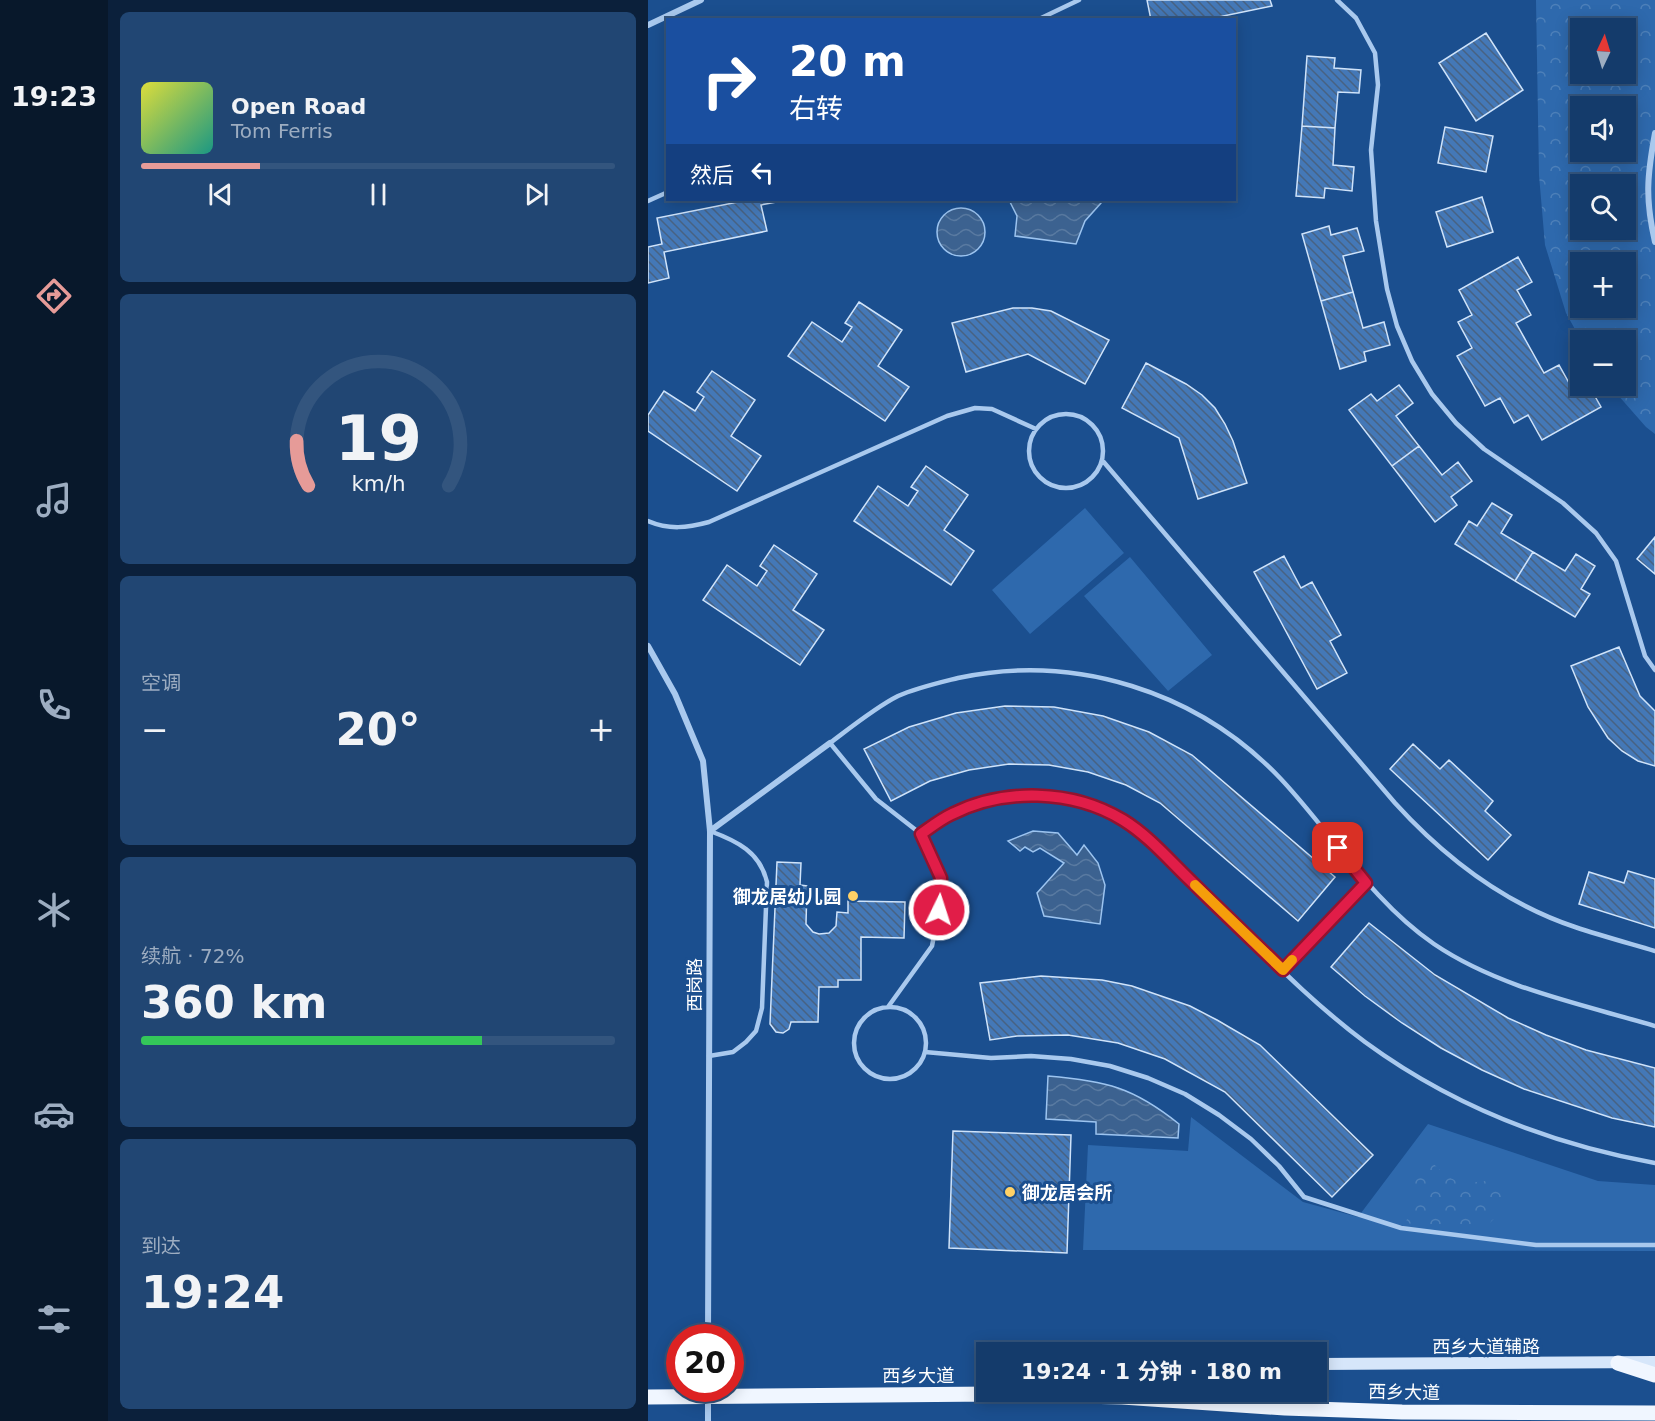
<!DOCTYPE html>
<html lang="zh">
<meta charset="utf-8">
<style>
:root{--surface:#143b6b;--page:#214673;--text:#f1f3f6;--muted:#9dadc1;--line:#33557e;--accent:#e69b98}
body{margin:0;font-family:"DejaVu Sans","Noto Sans SC",sans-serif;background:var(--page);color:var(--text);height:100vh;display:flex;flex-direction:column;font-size:22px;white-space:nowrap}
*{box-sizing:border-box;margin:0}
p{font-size:20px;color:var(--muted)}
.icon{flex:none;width:33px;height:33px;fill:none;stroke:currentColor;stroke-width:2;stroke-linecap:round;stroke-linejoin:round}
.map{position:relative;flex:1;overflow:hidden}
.sheet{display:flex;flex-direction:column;gap:12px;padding:12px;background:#0b203b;width:540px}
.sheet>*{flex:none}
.guide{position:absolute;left:18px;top:18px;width:570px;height:183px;border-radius:0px;box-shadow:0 3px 15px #0003,0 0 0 2px var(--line);background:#1a4fa0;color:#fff;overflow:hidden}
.needle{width:39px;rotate:4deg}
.tools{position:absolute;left:922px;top:18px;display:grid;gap:12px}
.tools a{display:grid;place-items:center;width:66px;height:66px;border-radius:0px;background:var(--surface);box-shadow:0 3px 15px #0003,0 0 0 2px var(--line);font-size:30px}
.speed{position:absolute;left:18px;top:1324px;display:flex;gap:12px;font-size:30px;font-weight:700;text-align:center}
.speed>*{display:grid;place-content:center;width:78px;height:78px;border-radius:50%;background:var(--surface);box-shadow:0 3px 15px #0003,0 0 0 2px var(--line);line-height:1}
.speed .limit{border:9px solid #d22;background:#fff;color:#111}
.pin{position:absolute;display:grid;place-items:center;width:51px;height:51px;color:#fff;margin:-26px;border-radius:12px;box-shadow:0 3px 9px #0006}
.me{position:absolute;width:66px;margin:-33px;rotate:4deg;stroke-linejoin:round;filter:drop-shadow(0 0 4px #0008)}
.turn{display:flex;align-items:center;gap:21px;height:126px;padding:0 24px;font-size:27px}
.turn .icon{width:78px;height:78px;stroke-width:2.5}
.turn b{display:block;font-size:42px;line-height:51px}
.then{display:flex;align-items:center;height:57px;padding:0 24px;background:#0003;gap:12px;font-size:22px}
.big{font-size:45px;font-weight:700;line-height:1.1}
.sheet .card{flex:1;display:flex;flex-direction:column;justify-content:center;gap:9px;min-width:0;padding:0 21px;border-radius:9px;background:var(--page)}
.sheet .dial{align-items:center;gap:0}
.dial svg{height:156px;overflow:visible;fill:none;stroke:var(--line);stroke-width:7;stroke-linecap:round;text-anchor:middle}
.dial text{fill:var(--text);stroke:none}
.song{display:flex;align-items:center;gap:18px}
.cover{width:72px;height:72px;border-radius:9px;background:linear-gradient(135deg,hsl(60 70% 55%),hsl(170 70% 35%))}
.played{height:6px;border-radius:3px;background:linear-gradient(90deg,var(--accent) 25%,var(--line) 25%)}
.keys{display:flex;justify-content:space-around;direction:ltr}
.heat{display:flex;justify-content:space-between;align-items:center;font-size:33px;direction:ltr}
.charge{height:9px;border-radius:4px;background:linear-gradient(90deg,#34c759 72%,var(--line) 0)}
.trip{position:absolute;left:328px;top:1342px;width:351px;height:60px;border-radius:0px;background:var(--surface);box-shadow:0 3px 15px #0003,0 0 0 2px var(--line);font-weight:700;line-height:60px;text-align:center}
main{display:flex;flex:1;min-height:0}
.dock{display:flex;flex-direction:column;width:108px;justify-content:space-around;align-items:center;background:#08182b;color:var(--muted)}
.dock .icon{width:42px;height:42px}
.dock .on{color:var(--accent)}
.dock b{font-size:27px;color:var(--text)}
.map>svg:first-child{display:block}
</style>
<main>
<nav class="dock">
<b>19:23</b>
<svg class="icon on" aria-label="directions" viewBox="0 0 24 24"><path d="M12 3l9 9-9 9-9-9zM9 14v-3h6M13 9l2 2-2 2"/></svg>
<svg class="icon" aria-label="music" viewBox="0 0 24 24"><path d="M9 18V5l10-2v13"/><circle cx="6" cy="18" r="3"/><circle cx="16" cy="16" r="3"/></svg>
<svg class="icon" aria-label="phone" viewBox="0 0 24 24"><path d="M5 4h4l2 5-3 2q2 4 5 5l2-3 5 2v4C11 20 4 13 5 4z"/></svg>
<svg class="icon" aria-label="climate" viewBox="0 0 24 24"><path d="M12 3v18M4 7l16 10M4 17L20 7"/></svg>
<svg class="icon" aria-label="car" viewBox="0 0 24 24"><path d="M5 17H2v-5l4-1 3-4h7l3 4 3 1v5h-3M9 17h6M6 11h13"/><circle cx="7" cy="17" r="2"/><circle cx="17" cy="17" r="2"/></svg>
<svg class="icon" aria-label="filters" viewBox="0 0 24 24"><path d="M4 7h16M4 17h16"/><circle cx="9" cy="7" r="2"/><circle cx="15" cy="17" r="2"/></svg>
</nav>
<section class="sheet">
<div class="card">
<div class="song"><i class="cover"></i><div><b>Open Road</b><p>Tom Ferris</p></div></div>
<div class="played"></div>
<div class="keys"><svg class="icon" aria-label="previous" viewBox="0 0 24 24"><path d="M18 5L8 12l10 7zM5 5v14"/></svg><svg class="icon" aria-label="pause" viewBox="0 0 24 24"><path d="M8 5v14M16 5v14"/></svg><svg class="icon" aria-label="next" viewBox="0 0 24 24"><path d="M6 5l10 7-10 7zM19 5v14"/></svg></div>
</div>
<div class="card dial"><svg viewBox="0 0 100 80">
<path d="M14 69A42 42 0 1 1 86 69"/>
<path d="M14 69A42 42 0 0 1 8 46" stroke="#e69b98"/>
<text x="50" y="56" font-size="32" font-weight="700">19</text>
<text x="50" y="72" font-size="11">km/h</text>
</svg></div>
<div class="card"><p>空调</p>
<div class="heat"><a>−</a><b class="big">20°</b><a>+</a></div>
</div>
<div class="card"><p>续航 · 72%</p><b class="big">360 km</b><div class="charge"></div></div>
<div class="card"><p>到达</p><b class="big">19:24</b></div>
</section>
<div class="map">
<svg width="1007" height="1421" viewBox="0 0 1007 1421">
<defs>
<pattern id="park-crowns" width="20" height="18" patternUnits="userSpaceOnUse" patternTransform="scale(1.5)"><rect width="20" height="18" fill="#2e69ad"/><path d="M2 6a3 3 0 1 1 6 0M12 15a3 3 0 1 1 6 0" fill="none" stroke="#4d80b9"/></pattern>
<pattern id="water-waves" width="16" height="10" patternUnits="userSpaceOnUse" patternTransform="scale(1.5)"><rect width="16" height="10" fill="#3c6290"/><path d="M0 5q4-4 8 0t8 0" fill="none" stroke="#597aa1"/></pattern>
<pattern id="building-back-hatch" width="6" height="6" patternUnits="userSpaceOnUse" patternTransform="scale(1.5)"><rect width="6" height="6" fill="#4478b7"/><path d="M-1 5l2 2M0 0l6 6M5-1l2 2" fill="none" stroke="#486282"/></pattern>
</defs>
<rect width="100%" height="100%" fill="#1b4f8f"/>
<path fill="#2e69ad" d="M437 508 476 553 382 634 344 590Z
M482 557 564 655 520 691 436 596Z
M543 1117 655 1202 710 1217 780 1124 950 1181 1007 1185V1251L435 1250 440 1145 540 1151Z"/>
<path fill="url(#park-crowns)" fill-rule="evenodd" d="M888 0H1007V434L998 427 962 386H978V340H933L918 313 897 245 891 175ZM933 28H978V74H933ZM933 106H978V152H933ZM933 184H978V230H933ZM933 262H978V308H933Z
M782 1160C802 1181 809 1185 837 1181L865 1199 834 1231 757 1223 764 1210 765 1194 756 1186 767 1166 777 1172Z"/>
<path fill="url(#water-waves)" stroke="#9cc4f0" stroke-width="1.5" d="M361 200H454L453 203 437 221 428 244 367 236 369 216Z
M289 232a24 24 0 1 1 48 0a24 24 0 1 1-48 0Z
M385 831 410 833 429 855 436 845 450 863 457 885 452 924 396 916 389 893 416 863 392 848 385 852 377 847 372 851 360 841Z
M400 1076C458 1081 485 1087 531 1124L530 1138 448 1134V1122L398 1119Z"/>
<path fill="url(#building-back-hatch)" stroke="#cfe3fa" stroke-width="1.5" d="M499 0H622L624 6 556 20H503Z
M838 33 875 90 828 121 791 63Z
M659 56 687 58 686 68 713 70 711 93 690 92 687 128 654 126Z
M654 126 687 128 685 165 706 167 704 191 677 188 676 198 648 196Z
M797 127 845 136 838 172 790 163Z
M834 197 845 232 799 247 788 212Z
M100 200H139L113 205 119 231 16 252 21 278 0 283V247L14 244 9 218Z
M681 226 683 235 709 228 716 251 695 256 705 292 673 301 654 234Z
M870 257 884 282 869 290 883 315 868 323 896 373 911 365 925 390 933 386H941L953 407 894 440 880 415 866 423 852 398 837 406 809 356 824 348 810 322 824 315 811 290Z
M705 292 715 328 736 322 742 345 716 352 718 361 692 369 673 301Z
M211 302 254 330 230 366 261 387 237 421 140 356 164 322 194 342 204 327 197 323Z
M365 308H384L403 311 461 340 437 384 380 354 318 372 304 323Z
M498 363 538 384 554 395 567 408 577 424 585 441 599 483 550 499 531 438 474 408Z
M64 371 107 400 83 436 113 456 89 491 0 431V415L16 391 47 411 56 397 49 392Z
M751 385 765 403 748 416 771 446 744 466 701 410 723 394 729 401Z
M771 446 794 475 810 462 824 481 803 497 809 505 787 522 744 466Z
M278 466 320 495 296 530 326 551 303 585 206 521 230 486 260 506 270 491 263 487Z
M844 503 864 515 853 533 885 552 867 581 807 544 821 521 829 526Z
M1007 537V574L989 559Z
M126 545 169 574 145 610 176 630 152 665 55 600 79 565 109 586 119 571 112 566Z
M885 552 917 571 928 554 947 566 933 589 942 594 927 617 867 581Z
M636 556 653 588 664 582 693 635 682 641 699 673 669 689 606 572Z
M971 647 992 696 1007 711V766L990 761 974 751 960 738 940 707 923 666Z
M357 706 406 707 455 716 501 732 544 755 687 877 650 921 512 803 478 785 440 772 401 765 361 764 321 770 282 781 243 801 216 749 261 727 308 713Z
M765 744 792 769 801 760 845 801 837 811 863 835 840 860 742 769Z
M129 862 153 863 152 885 159 886 158 924 165 932 171 934 181 933 188 926 189 912 200 913V901L257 902 256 938 213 937V980H190V987H171L170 1022H143L141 1029 135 1033 128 1032 122 1024Z
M980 871 1007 879V928L931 904 941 872 976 883Z
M721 923 787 975 860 1018 898 1035 938 1050 1007 1068V1127L964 1118 876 1089 834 1070 793 1048 754 1023 717 996 683 967Z
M393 976 454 980 484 986 542 1006 569 1020 612 1045 725 1155 684 1197 577 1092 517 1059 470 1043 420 1035 369 1036 342 1040 332 983Z
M305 1131 423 1135 419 1253 301 1248Z"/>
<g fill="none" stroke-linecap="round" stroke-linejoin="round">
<path stroke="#a9c9ee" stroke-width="4.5" d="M689 0 708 18 727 53 730 85 723 150 728 221 739 289 749 326 764 361 784 394 808 423 836 449 915 503 948 533 968 561 997 656 1007 670
M389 20 431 0
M0 201 20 192
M381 451a37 37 0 1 1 74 0a37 37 0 1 1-74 0Z
M454 460 747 803C797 858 855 903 927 927 954 936 980 943 1007 951
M0 521C21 530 39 528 61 522L299 416 327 408 344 409 388 429
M273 834C283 827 293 819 303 814 368 783 449 793 503 840 512 848 519 858 528 867 537 876 547 886 557 895 609 945 659 999 717 1042 803 1105 902 1144 1007 1163
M635 970 718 883
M240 1007 284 946 291 910 293 878 273 834 228 799 182 743C202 728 228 707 250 696 268 688 290 683 310 678 427 653 549 691 632 778 684 833 722 900 786 944 851 988 933 1004 1007 1026
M206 1043a36 36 0 1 1 72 0a36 36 0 1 1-72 0Z
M277 1052 343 1058 383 1056 423 1059 462 1066 500 1078 537 1094 571 1115 603 1139 631 1166 656 1197 753 1228 888 1245H1007
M61 1056 85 1052 98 1042 108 1031 114 1008 119 882C112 852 89 841 62 831"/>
<path stroke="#a9c9ee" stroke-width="6" d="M0 25 53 0
M1007 133C999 176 997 199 1007 242
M0 646 27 694 55 761 62 831 60 1338
M62 831 182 743
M60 1398V1421"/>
<path stroke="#d6e6fa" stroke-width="12" d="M669 1364 1007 1362"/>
<path stroke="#f0f6ff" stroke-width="15" d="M970 1363 1007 1375
M0 1397 345 1394 474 1397 637 1408 754 1412 1007 1413"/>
</g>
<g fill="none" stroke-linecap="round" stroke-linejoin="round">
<g stroke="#92132f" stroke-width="15">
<path id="route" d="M291 910 293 878 273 834C283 827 293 819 304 814 356 788 424 789 475 820 501 836 521 860 543 881 573 911 604 940 635 970L718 883 690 848"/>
</g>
<use href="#route" stroke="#e11d48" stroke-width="10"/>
<path stroke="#f59e0b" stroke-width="10" d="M547 885 635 970 644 960"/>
</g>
<g fill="#ffd166" stroke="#1b4f8f" stroke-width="2">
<circle cx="205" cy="896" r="6"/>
<circle cx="362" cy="1192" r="6"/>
</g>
<g text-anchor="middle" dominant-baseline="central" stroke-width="6" stroke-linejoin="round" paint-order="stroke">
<g font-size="18" font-weight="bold" fill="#fff" stroke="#1b4f8f" text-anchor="end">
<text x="193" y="896">御龙居幼儿园</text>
<text x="374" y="1192" text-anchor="start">御龙居会所</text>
</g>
<g font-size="18" fill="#fff" stroke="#1b4f8f">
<text transform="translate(46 985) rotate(-90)">西岗路</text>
<text x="838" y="1346">西乡大道辅路</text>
<text x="270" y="1375">西乡大道</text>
<text transform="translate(756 1392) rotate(1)">西乡大道</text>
</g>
</g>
</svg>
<div class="tools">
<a><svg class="needle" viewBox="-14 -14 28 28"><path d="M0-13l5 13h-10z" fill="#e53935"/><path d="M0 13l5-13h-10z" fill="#9dadc1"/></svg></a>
<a><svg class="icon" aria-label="sound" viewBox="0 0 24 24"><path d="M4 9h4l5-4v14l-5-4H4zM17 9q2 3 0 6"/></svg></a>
<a><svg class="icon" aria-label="search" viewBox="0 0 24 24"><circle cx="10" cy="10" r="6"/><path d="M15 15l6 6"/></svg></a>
<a>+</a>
<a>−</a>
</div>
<div class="speed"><div class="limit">20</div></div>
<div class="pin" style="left:690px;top:848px;background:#d93025"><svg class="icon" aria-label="arrive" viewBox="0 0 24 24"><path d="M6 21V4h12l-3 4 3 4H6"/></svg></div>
<svg class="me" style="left:291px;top:910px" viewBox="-20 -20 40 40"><circle r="17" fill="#e11d48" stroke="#fff" stroke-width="3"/><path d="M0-11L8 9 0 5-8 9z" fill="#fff"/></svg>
<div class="trip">19:24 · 1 分钟 · 180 m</div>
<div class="guide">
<div class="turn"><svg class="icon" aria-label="right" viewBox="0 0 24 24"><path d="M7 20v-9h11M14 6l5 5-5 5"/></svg><div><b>20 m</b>右转</div></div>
<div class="then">然后<svg class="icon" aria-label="left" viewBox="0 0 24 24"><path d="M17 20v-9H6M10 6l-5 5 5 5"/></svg></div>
</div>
</div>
</main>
